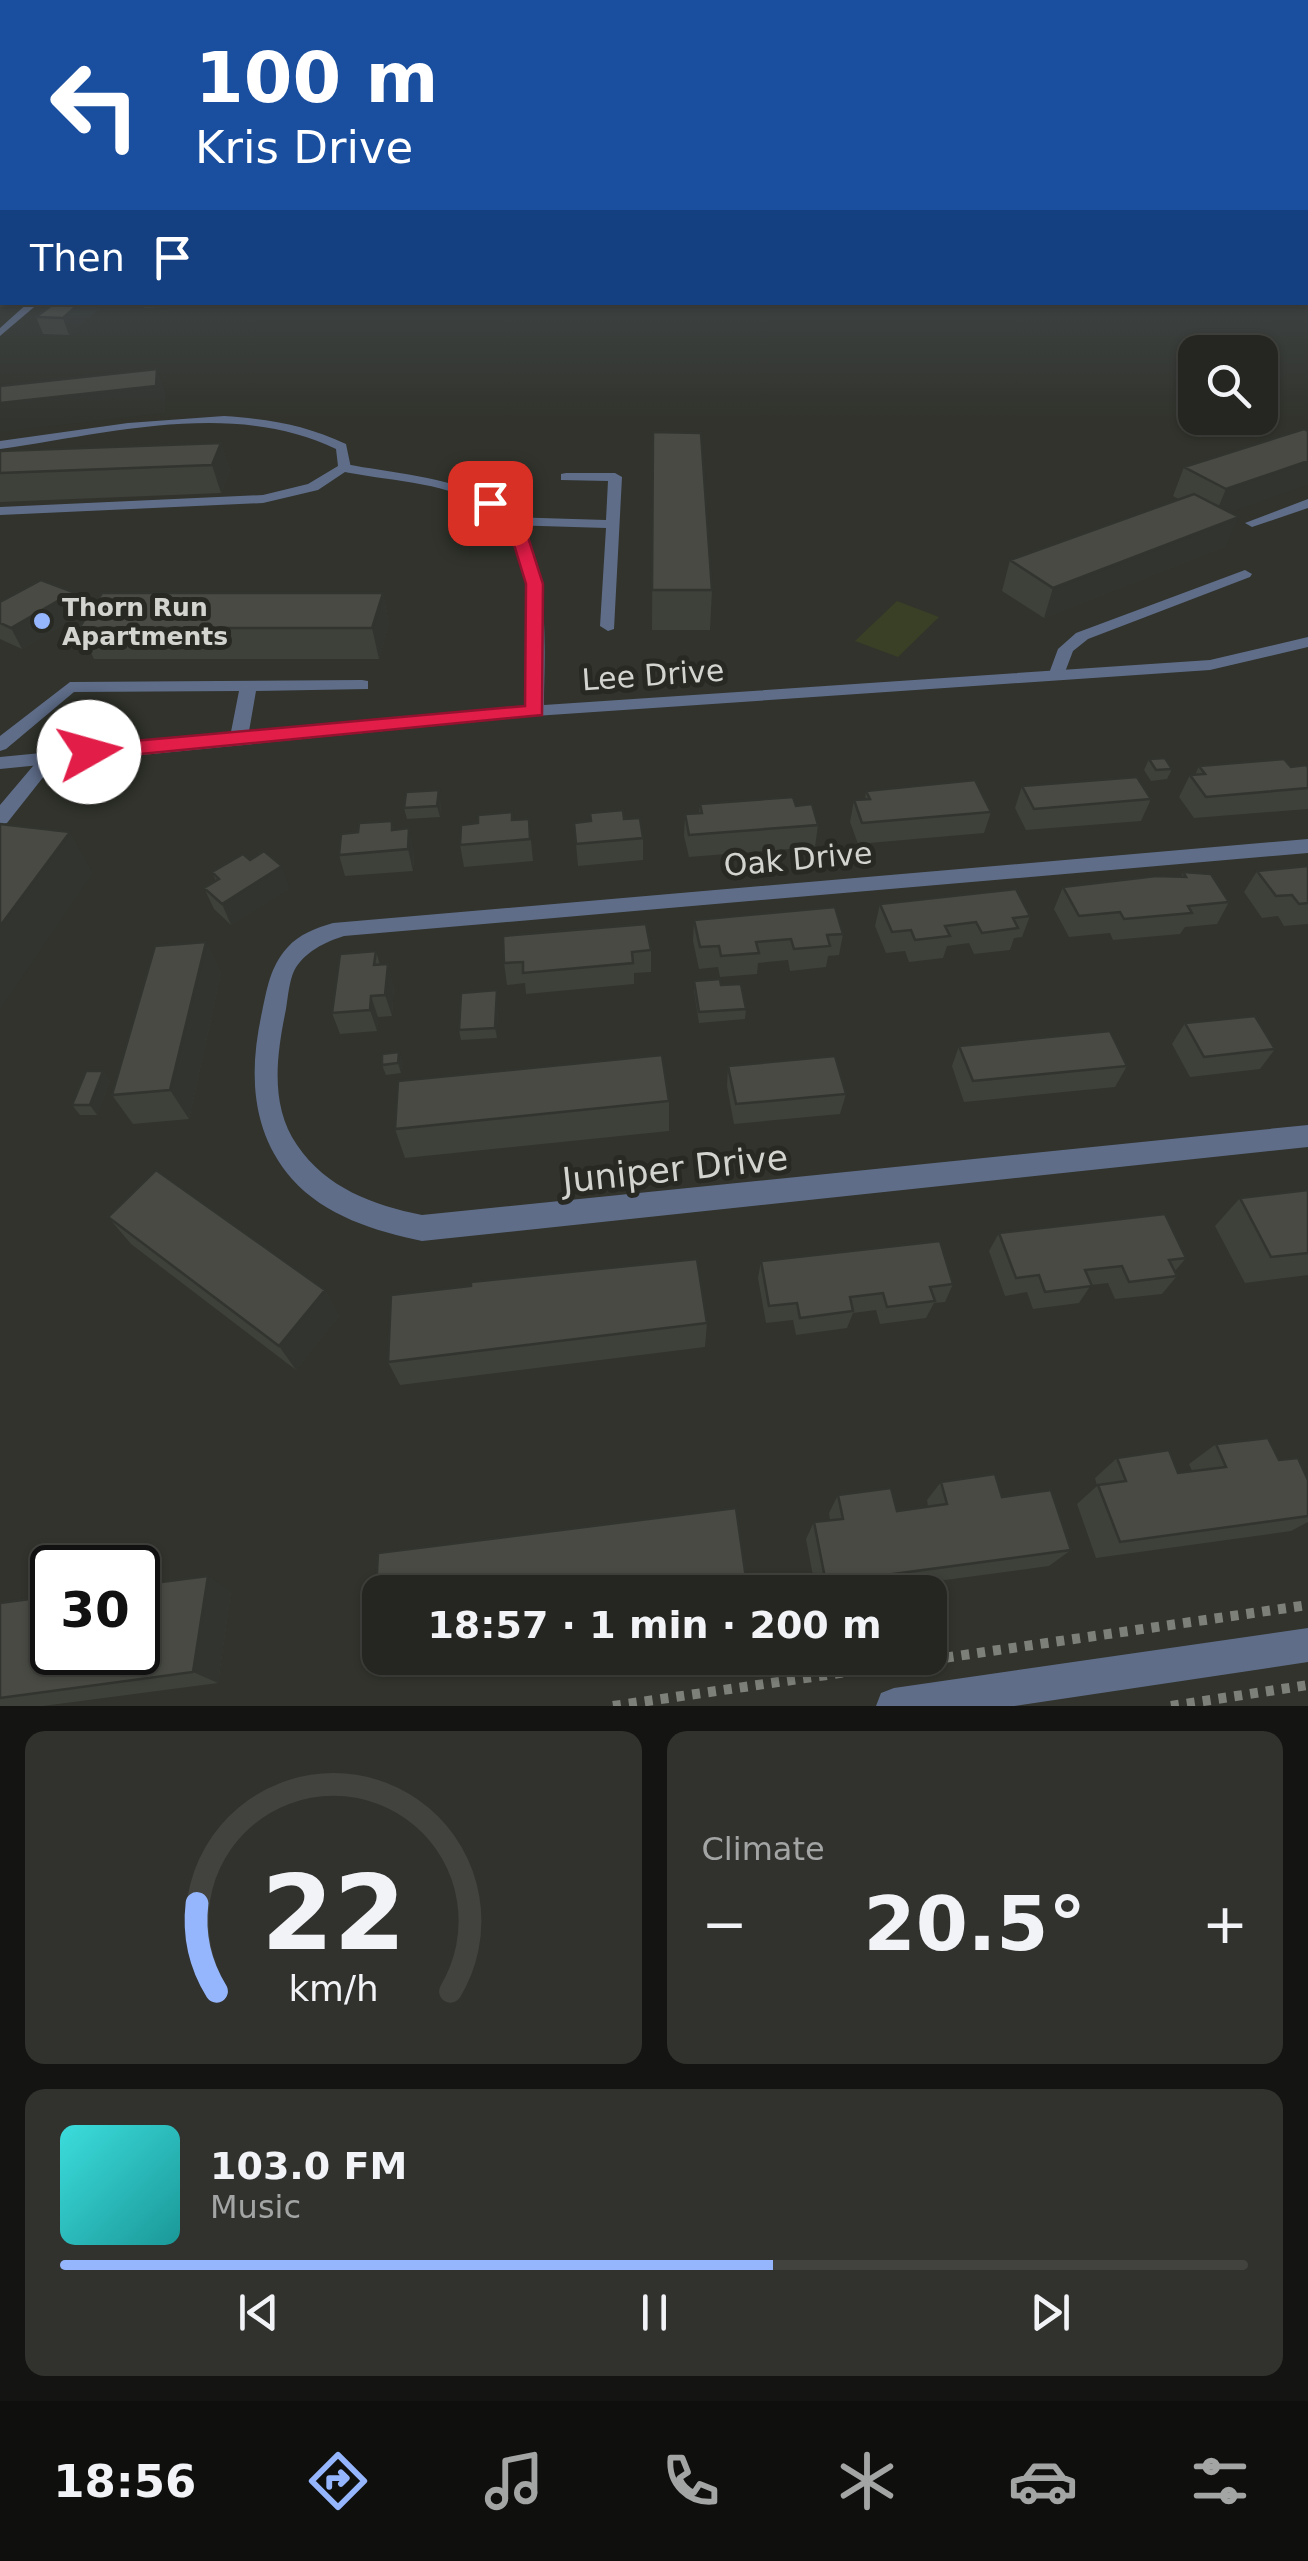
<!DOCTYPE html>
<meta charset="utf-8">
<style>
:root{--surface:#252621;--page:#31322e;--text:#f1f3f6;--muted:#a3a5a5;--line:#42433f;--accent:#95b6fd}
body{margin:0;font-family:"DejaVu Sans",sans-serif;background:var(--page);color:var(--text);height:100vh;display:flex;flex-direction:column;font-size:38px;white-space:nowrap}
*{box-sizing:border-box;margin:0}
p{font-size:32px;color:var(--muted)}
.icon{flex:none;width:55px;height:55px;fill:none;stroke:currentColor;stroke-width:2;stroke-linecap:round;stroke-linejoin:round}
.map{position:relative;height:1706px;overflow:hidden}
.sheet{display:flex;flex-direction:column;gap:25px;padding:25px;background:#141512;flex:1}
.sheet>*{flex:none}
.banner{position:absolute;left:0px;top:0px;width:1310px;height:305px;box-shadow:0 2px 8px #0004,0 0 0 2px var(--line);background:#1a4fa0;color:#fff;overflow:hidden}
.controls{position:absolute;left:1178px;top:335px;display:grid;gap:20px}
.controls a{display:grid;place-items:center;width:100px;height:100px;border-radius:20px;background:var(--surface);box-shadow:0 2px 8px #0004,0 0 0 2px var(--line);font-size:50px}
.speed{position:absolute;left:30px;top:1545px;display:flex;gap:20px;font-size:50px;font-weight:700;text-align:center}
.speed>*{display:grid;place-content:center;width:130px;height:130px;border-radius:50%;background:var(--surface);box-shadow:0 2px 8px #0004,0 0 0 2px var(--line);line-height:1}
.speed .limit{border:5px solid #111;border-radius:15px;background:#fff;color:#111}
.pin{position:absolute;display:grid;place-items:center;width:85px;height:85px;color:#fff;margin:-42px;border-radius:20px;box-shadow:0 5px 15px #0006}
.me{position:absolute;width:110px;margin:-55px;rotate:83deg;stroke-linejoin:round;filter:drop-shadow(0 0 8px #0008)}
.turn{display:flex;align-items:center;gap:35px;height:210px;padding:0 30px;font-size:45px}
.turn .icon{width:130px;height:130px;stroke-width:2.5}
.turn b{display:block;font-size:70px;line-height:85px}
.then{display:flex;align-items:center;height:95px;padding:0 30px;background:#0003;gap:20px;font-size:38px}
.big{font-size:75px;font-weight:800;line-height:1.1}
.sheet .widget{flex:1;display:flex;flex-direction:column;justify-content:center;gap:15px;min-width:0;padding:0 35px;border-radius:20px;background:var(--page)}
.sheet .dial{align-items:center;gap:0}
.dial svg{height:260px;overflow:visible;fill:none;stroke:var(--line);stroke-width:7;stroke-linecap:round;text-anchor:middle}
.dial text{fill:var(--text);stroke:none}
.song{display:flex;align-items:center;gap:30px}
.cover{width:120px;height:120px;border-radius:15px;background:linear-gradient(135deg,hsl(180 70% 55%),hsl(180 70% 35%))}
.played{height:10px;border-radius:5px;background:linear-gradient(90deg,var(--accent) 60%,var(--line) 60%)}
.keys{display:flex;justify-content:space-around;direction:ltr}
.heat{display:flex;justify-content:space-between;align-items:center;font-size:55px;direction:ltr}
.sheet .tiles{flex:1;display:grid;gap:25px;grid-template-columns:1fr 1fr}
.widget:last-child{grid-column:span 2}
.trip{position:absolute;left:362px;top:1575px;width:585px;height:100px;border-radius:20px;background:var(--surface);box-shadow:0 2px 8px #0004,0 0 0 2px var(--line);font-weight:800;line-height:100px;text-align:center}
.menu{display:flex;height:160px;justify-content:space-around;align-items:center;background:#0f0f0d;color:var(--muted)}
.menu .icon{width:70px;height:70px}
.menu .active{color:var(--accent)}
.menu b{font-size:45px;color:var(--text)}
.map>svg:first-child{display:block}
</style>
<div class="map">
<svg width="1308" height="1706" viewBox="0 0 1308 1706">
<rect width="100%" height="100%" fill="#31332c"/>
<path fill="#394026" d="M897 601 939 617 898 657 855 641Z"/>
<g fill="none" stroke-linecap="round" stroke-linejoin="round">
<path stroke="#7d7f79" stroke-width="10" stroke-dasharray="8 8" stroke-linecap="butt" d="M613 1706 1308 1605
M1171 1706 1308 1685"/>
<path fill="#5f6d89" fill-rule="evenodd" d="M224 416C269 419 306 425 346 444L351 468 318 490 263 503 0 515V507L263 495 308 484 338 466 336 449C233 399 108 434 0 449V441L128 423Z
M566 473H615L622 477 614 629 608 631 600 626 606 528 508 525 501 521 508 517 606 520 608 481 561 480V474Z
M1308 499V508L1252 527 1245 523Z
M1245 570 1252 574 1250 577 1088 639 1073 651 1062 680H1050L1048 676 1058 649 1076 633Z
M362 680 368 681V689L256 691 248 737 239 743 230 737 239 691 74 692 6 749 0 751V736L70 682Z
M50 751 59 757 56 761 7 823 0 825V805L44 753Z"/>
<path fill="#5f6d89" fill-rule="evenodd" d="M29 302H40L0 336V328Z
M345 464C392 473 445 476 489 498 555 530 544 643 544 705L1210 660 1308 637V647L1210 670 535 716 0 769V757L526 706C528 649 542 538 483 505 441 481 386 481 340 471L339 468Z
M1308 839V853L344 936C325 942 304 952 294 971 289 982 288 997 286 1009 277 1053 269 1105 297 1145 326 1188 373 1205 422 1215L1308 1125V1147L422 1241C375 1231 325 1216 292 1179 250 1131 249 1071 262 1012 267 989 270 967 287 948 299 934 316 928 333 923Z
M1308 1628V1662L1014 1706H876L881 1693 894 1688Z"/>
</g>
<path fill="#3e403a" d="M56 302H98L100 308 69 335 43 334 36 317Z
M142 302H185L186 306 144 308Z
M1304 429 1230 512 1226 546 1044 618 1002 591 1010 560 1180 500 1173 496 1184 467Z
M653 432 712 590 710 630H652Z
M221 443 230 471 221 493 0 502V451Z
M73 592 83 613 22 649 0 639V602Z
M383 593 389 624 379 659H94L79 628Z
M1149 759 1172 769 1167 779 1151 781 1144 770Z
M1199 766 1308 767V809L1194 818 1179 797 1190 775H1195Z
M1022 786 1151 799 1141 821 1026 830 1015 808Z
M866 791 991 812 984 833 858 844 850 822 854 800H865Z
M441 801 440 817 407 819 404 808Z
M700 804 796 806 818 825 815 847 689 857 684 836 685 814 699 813Z
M512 812 513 820 531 840 533 861 464 867 460 845 478 823Z
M624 819 643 838V860L578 866 574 823Z
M392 821 394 830 414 850 413 871 345 876 339 855 358 832Z
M1308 866V924L1284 926 1278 916 1262 918 1244 892 1257 871Z
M212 872 290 888 231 925 214 909 204 888 216 881Z
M1183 872 1229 902 1217 924 1185 927 1180 934 1113 940 1110 933 1069 937 1054 909 1063 887 1181 877Z
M880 904 1030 916 1022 937 1014 938 1010 950 974 954 969 943 947 946 943 958 909 962 905 951 886 953 875 926Z
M694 920 843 934 839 955 828 956 826 967 790 971 788 960 758 963 757 974 720 977 718 967 699 969 693 941Z
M206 942 221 973 189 1119 133 1124 112 1095Z
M651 950V972L634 973V984L526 994 525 983 507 985 504 963Z
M376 951 380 965 394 985 392 1016 378 1017 377 1031 340 1034 332 1013Z
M694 981 721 985 746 1009 745 1019 699 1023 694 991Z
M497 990 498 1001 497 1038 461 1040 459 1030Z
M1185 1023 1275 1049 1260 1069 1190 1077 1172 1044Z
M959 1046 1127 1066 1115 1087 964 1102 952 1066Z
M399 1052 402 1062 401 1073 386 1075 382 1065Z
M728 1066 846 1094 840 1114 734 1124 727 1086Z
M103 1071 110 1081 97 1115H80L72 1105Z
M669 1101V1131L405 1158 395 1129Z
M1308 1190V1275L1245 1283 1215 1226 1240 1198Z
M108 1217 325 1290 339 1316 296 1370 131 1244Z
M999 1233 1186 1258 1175 1271 1177 1276 1162 1294 1115 1299 1108 1283 1091 1285 1079 1303 1033 1309 1027 1292 1005 1296 989 1251Z
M761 1261 953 1284 945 1302 934 1303 926 1318 880 1324 876 1310 853 1313 847 1328 796 1335 793 1320 766 1323 758 1278Z
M471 1286 707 1323 705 1347 400 1385 388 1362Z
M1216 1444 1279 1460 1308 1480V1522L1291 1531 1096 1558 1077 1504 1097 1486 1095 1478 1117 1458 1178 1473 1192 1471 1189 1464Z
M941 1482 1002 1497 1071 1550 1049 1566 856 1592H816L806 1539 814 1522 830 1520 829 1513 838 1495 897 1511 928 1507 927 1500Z
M231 1591 218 1683 43 1706H0V1603Z"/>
<path fill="#32342f" d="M2 261V278H0V262Z
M81 302H98L100 308 69 335 63 318Z
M157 369 166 395 165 413 0 432V403Z
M221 443 230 471 221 493 212 465Z
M1308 461V485L1214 518 1226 489Z
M1239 517 1226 546 1044 618 1053 588Z
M73 592 83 613 22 649 11 628Z
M383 593 389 624 379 659 372 628Z
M439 790 441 801 440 817 437 806Z
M409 828 414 850 413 871 408 849Z
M70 832 93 873 0 1010V926Z
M282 866 290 888 231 925 222 904Z
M206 942 221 973 189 1119 170 1090Z
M388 964 394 985 392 1016 385 995Z
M497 990 498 1001 497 1038 495 1028Z
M371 996 378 1017 377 1031 370 1010Z
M399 1052 402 1062 401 1073 398 1063Z
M103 1071 110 1081 97 1115 90 1105Z
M325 1290 339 1316 296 1370 279 1346Z
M208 1576 231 1591 218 1683 193 1672Z"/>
<path fill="#484a43" stroke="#32342f" stroke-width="2.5" d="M56 302H81L63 318 36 317Z
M157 369 156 386 0 403V386Z
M1304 429 1308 431V461L1226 489 1184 467Z
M653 432 701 433 712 590H652Z
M221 443 212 465 0 473V451Z
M1194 494 1239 517 1053 588 1010 560Z
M41 580 73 592 11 628 0 623V602Z
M102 593H383L372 628H79Z
M1165 758 1172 769 1156 770 1149 759Z
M1284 759 1291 767 1306 765 1308 767V788L1206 797 1190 775 1205 774 1199 766Z
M1137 777 1151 799 1034 809 1022 786Z
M975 780 991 812 862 823 854 800 870 799 866 791Z
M439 790 437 806 404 808 406 792Z
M793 797 796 806 812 804 818 825 689 835 685 814 702 813 700 804Z
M623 810 624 819 640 818 643 838 576 844 574 823 591 821 590 813Z
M512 812V820L529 819 530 839 460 845 461 825 478 823V815Z
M392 821V830L409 828 408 849 339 855 341 834 358 832 359 823Z
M0 824 70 832 0 926Z
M264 851 282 866 222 904 204 888 219 879 212 872 243 854 250 860Z
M1308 866V903L1299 904 1292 895 1276 896 1257 871Z
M1183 872 1211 874 1229 902 1188 906 1192 913 1124 919 1120 912 1079 916 1063 887 1156 876 1186 877Z
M1016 889 1030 916 1013 918 1018 928 982 933 976 922 945 926 950 936 915 940 911 930 892 932 880 904Z
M835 907 843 934 827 935 830 946 794 949 791 939 756 942 759 953 721 956 719 946 700 947 694 920Z
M646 924 651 950 632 952 633 963 523 973V962L504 963 503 936Z
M206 942 170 1090 112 1095 155 946Z
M376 951 374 965 388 964 385 995 371 996 370 1010 332 1013 340 954Z
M720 979 721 985 741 984 746 1009 699 1012 694 981Z
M497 990 495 1028 459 1030 461 993Z
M1255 1016 1275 1049 1204 1057 1185 1023Z
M1110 1031 1127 1066 973 1081 959 1046Z
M399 1052 398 1063 382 1065V1054Z
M662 1055 669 1101 395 1129 398 1081Z
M835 1056 846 1094 736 1104 728 1066Z
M86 1071H103L90 1105H72Z
M156 1170 325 1290 279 1346 108 1217Z
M1308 1190V1253L1271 1257 1240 1198Z
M1165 1214 1186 1258 1169 1260 1177 1276 1129 1282 1122 1266 1085 1270 1092 1286 1045 1292 1039 1275 1016 1278 999 1233Z
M940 1241 953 1284 930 1287 935 1301 887 1307 883 1293 850 1297 853 1311 800 1318 797 1303 769 1306 761 1261Z
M697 1259 707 1323 388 1362 391 1295 471 1286V1282Z
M1268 1438 1279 1460 1298 1458 1308 1480V1516L1120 1542 1098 1485 1126 1481 1117 1458 1169 1450 1178 1473 1226 1467 1216 1444Z
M995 1474 1002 1497 1051 1490 1071 1550 826 1583 814 1522 843 1519 838 1495 891 1488 897 1511 947 1504 941 1482Z
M736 1508 748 1592H380V1645L373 1646 378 1553Z
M208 1576 193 1672 0 1698V1603L52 1596V1652H138V1585Z"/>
<linearGradient id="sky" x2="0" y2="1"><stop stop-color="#1b1c18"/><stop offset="0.43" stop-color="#485056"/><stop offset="1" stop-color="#485056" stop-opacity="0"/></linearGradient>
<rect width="1308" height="421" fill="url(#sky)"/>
<path fill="#e11d48" stroke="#92132f" stroke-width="2.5" d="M485 500H496L527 534 543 584 542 715 89 759 79 752 89 745 525 706 526 584 511 535 485 507Z"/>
<circle fill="#95b6fd" stroke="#272922" stroke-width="4" cx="42" cy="621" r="10"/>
<g text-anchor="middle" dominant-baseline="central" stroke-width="10" stroke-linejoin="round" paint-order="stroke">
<g font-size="25" font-weight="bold" fill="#d3d4d0" stroke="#272922" text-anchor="start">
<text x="62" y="607">Thorn Run<tspan x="62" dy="29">Apartments</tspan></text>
</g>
<g font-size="30" fill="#d3d4d0" stroke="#272922">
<text transform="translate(653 675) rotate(-4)">Lee Drive</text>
<text transform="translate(798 859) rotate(-5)">Oak Drive</text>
</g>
<g font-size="35" fill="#d3d4d0" stroke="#272922">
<text transform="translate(675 1169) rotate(-6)">Juniper Drive</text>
</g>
</g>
</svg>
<div class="controls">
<a><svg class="icon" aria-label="search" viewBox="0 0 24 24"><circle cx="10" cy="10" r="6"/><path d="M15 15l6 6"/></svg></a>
</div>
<div class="speed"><div class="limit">30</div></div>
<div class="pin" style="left:490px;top:503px;background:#d93025"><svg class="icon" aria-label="arrive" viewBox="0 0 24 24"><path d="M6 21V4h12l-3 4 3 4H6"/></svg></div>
<svg class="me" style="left:89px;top:752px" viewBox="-20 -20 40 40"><circle r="19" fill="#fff"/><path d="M0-13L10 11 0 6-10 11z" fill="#e11d48"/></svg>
<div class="trip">18:57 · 1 min · 200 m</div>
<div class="banner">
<div class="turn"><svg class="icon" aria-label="left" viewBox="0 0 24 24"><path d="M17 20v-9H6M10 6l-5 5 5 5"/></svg><div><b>100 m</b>Kris Drive</div></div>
<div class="then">Then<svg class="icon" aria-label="arrive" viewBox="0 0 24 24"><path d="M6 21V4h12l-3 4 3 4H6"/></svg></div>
</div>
</div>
<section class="sheet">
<div class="tiles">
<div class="widget dial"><svg viewBox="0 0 100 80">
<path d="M14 69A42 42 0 1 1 86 69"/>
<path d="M14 69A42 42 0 0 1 8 42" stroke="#95b6fd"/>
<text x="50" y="56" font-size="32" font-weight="700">22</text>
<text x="50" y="72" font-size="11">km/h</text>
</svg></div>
<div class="widget"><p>Climate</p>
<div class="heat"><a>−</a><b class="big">20.5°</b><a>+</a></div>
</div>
<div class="widget">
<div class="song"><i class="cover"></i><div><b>103.0 FM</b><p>Music</p></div></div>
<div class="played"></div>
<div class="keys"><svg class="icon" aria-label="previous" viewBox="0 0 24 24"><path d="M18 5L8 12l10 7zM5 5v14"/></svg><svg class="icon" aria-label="pause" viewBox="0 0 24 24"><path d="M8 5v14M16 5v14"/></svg><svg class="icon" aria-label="next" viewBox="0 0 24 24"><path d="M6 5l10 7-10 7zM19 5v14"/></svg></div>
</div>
</div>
</section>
<nav class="menu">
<b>18:56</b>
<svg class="icon active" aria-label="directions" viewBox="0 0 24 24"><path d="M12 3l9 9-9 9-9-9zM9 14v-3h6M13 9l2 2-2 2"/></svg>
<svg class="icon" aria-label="music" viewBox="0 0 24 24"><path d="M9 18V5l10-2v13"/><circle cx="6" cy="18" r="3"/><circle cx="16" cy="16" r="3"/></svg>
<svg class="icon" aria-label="phone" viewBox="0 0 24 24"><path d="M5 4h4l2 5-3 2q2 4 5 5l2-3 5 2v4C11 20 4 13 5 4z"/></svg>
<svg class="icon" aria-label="climate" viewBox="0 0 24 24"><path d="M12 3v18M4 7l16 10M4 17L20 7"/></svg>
<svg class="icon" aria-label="car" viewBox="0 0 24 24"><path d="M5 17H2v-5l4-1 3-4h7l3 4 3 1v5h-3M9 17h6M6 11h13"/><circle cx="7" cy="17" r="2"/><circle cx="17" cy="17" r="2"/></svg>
<svg class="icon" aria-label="filters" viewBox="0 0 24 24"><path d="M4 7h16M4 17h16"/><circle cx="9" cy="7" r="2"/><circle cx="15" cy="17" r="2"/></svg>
</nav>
